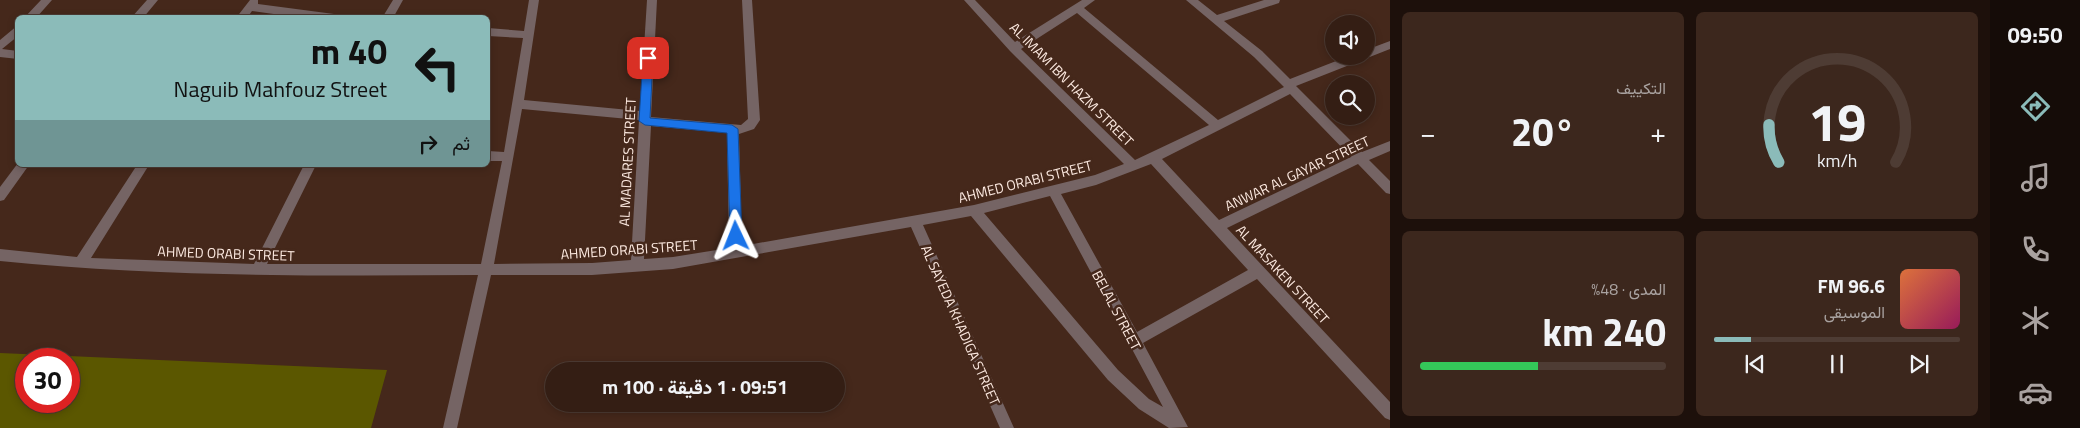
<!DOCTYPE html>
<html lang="ar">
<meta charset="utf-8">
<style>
:root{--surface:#341e14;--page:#3c271d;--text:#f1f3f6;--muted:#a9a2a0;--line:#4e3c34;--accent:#8bbbb9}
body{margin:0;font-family:"Titillium Web",Vazirmatn,sans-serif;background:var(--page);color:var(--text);direction:rtl;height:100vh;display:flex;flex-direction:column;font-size:19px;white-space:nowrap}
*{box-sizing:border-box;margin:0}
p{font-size:16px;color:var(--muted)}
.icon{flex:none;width:28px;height:28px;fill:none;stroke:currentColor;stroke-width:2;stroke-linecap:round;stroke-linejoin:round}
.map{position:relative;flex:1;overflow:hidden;direction:ltr}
.side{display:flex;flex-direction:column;gap:12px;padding:12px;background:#1d100b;width:600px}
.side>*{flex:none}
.top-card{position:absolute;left:15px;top:15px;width:475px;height:152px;border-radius:8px;box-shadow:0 2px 8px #0003,0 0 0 1px var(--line);direction:rtl;background:#8bbbb9;color:#111;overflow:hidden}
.controls{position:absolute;left:1325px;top:15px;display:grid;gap:10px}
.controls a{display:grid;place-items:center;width:50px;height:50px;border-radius:50%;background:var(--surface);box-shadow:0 2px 8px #0003,0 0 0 1px var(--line);font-size:25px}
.speed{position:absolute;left:15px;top:348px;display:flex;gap:10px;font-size:25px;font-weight:700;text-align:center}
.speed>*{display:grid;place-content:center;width:65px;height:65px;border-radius:50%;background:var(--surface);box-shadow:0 2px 8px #0003,0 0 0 1px var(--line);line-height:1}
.speed .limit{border:8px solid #d22;background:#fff;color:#111}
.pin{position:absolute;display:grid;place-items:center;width:42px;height:42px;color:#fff;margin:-21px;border-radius:10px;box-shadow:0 2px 8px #0006}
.me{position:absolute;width:55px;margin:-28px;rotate:358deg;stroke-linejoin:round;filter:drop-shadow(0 0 4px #0008)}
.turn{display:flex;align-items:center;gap:18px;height:105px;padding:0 20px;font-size:22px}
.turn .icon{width:65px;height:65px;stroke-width:2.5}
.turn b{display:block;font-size:35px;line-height:42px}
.then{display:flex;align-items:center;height:48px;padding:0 20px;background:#0003;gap:10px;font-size:19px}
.big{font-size:38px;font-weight:700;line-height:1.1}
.side .card{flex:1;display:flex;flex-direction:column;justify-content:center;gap:8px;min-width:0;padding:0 18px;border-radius:8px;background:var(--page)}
.side .dial{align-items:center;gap:0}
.dial svg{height:130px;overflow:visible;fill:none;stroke:var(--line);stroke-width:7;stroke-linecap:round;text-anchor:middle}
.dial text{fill:var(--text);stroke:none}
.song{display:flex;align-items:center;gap:15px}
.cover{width:60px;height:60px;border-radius:8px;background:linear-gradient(135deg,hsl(20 70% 55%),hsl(330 70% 35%))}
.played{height:5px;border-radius:2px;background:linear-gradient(90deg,var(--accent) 15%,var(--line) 15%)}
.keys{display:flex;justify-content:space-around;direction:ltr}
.heat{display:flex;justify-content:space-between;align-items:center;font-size:28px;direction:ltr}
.charge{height:8px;border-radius:4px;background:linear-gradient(90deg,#34c759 48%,var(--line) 0)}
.side .tiles{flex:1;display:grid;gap:12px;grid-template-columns:repeat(2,1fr)}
.trip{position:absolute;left:545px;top:362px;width:300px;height:50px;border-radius:25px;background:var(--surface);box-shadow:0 2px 8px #0003,0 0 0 1px var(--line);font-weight:700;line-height:50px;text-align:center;direction:rtl}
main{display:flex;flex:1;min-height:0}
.tabs{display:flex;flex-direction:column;width:90px;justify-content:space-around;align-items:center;background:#150c08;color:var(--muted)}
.tabs .icon{width:35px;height:35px}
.tabs .on{color:var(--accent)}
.tabs b{font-size:22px;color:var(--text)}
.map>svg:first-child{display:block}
</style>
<main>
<nav class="tabs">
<b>09:50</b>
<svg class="icon on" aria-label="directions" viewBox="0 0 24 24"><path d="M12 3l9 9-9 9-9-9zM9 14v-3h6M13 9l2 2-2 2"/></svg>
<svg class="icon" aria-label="music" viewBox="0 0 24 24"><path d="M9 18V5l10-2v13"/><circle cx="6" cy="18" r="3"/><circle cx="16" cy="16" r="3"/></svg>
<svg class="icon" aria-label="phone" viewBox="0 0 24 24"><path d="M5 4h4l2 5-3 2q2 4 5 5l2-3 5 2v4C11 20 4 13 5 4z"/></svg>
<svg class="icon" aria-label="climate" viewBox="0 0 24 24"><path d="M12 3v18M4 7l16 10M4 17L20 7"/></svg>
<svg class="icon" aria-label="car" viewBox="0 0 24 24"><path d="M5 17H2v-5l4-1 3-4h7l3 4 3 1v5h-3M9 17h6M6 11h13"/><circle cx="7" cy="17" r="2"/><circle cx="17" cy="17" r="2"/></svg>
</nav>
<section class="side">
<div class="tiles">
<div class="card dial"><svg viewBox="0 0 100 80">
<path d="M14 69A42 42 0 1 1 86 69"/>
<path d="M14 69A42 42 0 0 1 8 46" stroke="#8bbbb9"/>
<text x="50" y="56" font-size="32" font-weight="700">19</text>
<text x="50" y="72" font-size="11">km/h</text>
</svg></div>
<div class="card"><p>التكييف</p>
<div class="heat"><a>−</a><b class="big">20°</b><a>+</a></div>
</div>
<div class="card">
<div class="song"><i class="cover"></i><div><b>96.6 FM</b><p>الموسيقى</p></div></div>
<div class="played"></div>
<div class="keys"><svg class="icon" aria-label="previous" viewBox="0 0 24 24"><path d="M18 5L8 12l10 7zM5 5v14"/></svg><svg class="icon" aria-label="pause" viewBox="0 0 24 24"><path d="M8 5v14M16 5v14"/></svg><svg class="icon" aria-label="next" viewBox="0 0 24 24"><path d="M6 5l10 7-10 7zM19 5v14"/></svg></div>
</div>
<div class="card"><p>المدى · 48%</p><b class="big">240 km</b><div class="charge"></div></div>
</div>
</section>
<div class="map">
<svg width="1390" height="428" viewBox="0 0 1390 428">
<rect width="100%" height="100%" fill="#45281b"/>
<path fill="#5b5700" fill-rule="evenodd" d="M0 353 387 370 371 428H0ZM26 359H69V401H26Z"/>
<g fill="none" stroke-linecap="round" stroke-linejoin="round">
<path fill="#756464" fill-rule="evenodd" d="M41 0H52L36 18H24Z
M147 0H158L143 18H131Z
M250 0H258V4L334 14 339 18H302L252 11 247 18H236Z
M393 0H403L393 18H382Z
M529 0H539L524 100 640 111 647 0H657L651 117 741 125 748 119 742 0H752L760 120 754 129 739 134 742 246 974 205 1095 175 1124 164 1010 51 964 0H975L1015 42 1082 0H1095L1084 8 1218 120 1284 87 1254 57 1186 0H1198L1217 15 1264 0H1280L1279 3 1224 21 1262 51 1290 79 1349 56H1366V50L1390 41V49L1296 86 1362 152 1390 141V151L1369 160 1390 181V194L1386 193 1358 164 1227 228 1390 402V420L1385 418 1257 279 1143 343 1188 427 1169 428 1139 409 1108 380 971 216 923 225 1014 428H1000L911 227 673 269 592 275H491L457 428H443L478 275C318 276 159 277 0 261V249L77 257 137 165H149L91 258 254 264 304 165H316L267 264H481L502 161H488V151L504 152 523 38 488 36V28L524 31ZM1077 13 1209 125 1135 160 1021 49ZM1290 94 1351 157 1219 220 1162 159ZM522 109 639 120 631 260 592 263 494 264ZM651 126 727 133 729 248 673 257 644 259ZM1151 164 1248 270 1137 332 1061 194 1096 185ZM1050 196 1163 407 1149 399 1118 370 984 213Z
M18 25V36L2 49 18 51V59L0 57V40Z
M18 163V165H29L4 200 0 201V187Z"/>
</g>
<path fill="#1a73e8" stroke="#114b97" d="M648 54 653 58 650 118 732 125 738 129 742 236 740 239H732L730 236 727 133 645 125 639 121 643 58Z"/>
<g text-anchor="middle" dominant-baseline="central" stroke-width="5" stroke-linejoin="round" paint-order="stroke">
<g font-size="14" fill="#fce9e0" stroke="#45281b">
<text transform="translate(1072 84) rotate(45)">AL IMAM IBN HAZM STREET</text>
<text transform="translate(627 162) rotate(-87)">AL MADARES STREET</text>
<text transform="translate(1297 173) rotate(-25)">ANWAR AL GAYAR STREET</text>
<text transform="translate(1025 181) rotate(-14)">AHMED ORABI STREET</text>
<text transform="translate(629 249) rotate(-4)">AHMED ORABI STREET</text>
<text transform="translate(226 253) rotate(2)">AHMED ORABI STREET</text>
<text transform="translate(1283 274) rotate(47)">AL MASAKEN STREET</text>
<text transform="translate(1117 310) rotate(62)">BELAL STREET</text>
<text transform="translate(961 325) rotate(66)">AL SAYEDA KHADIGA STREET</text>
</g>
</g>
</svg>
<div class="controls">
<a><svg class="icon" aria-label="sound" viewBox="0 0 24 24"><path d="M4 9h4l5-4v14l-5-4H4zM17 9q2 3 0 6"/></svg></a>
<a><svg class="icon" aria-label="search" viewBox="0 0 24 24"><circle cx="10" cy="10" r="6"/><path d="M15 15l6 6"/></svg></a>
</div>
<div class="speed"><div class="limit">30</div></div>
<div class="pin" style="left:648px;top:58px;background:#d93025"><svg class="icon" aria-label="arrive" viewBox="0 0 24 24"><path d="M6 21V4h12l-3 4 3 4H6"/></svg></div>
<svg class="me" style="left:736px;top:236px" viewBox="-20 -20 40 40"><path d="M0-17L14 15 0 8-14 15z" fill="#1a73e8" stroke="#fff" stroke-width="4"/></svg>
<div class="trip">09:51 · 1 دقيقة · 100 m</div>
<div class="top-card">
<div class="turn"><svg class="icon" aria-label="left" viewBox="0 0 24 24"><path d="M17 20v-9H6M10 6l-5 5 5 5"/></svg><div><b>40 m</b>Naguib Mahfouz Street</div></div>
<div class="then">ثم<svg class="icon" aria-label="right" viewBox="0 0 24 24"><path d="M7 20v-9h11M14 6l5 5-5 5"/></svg></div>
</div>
</div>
</main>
